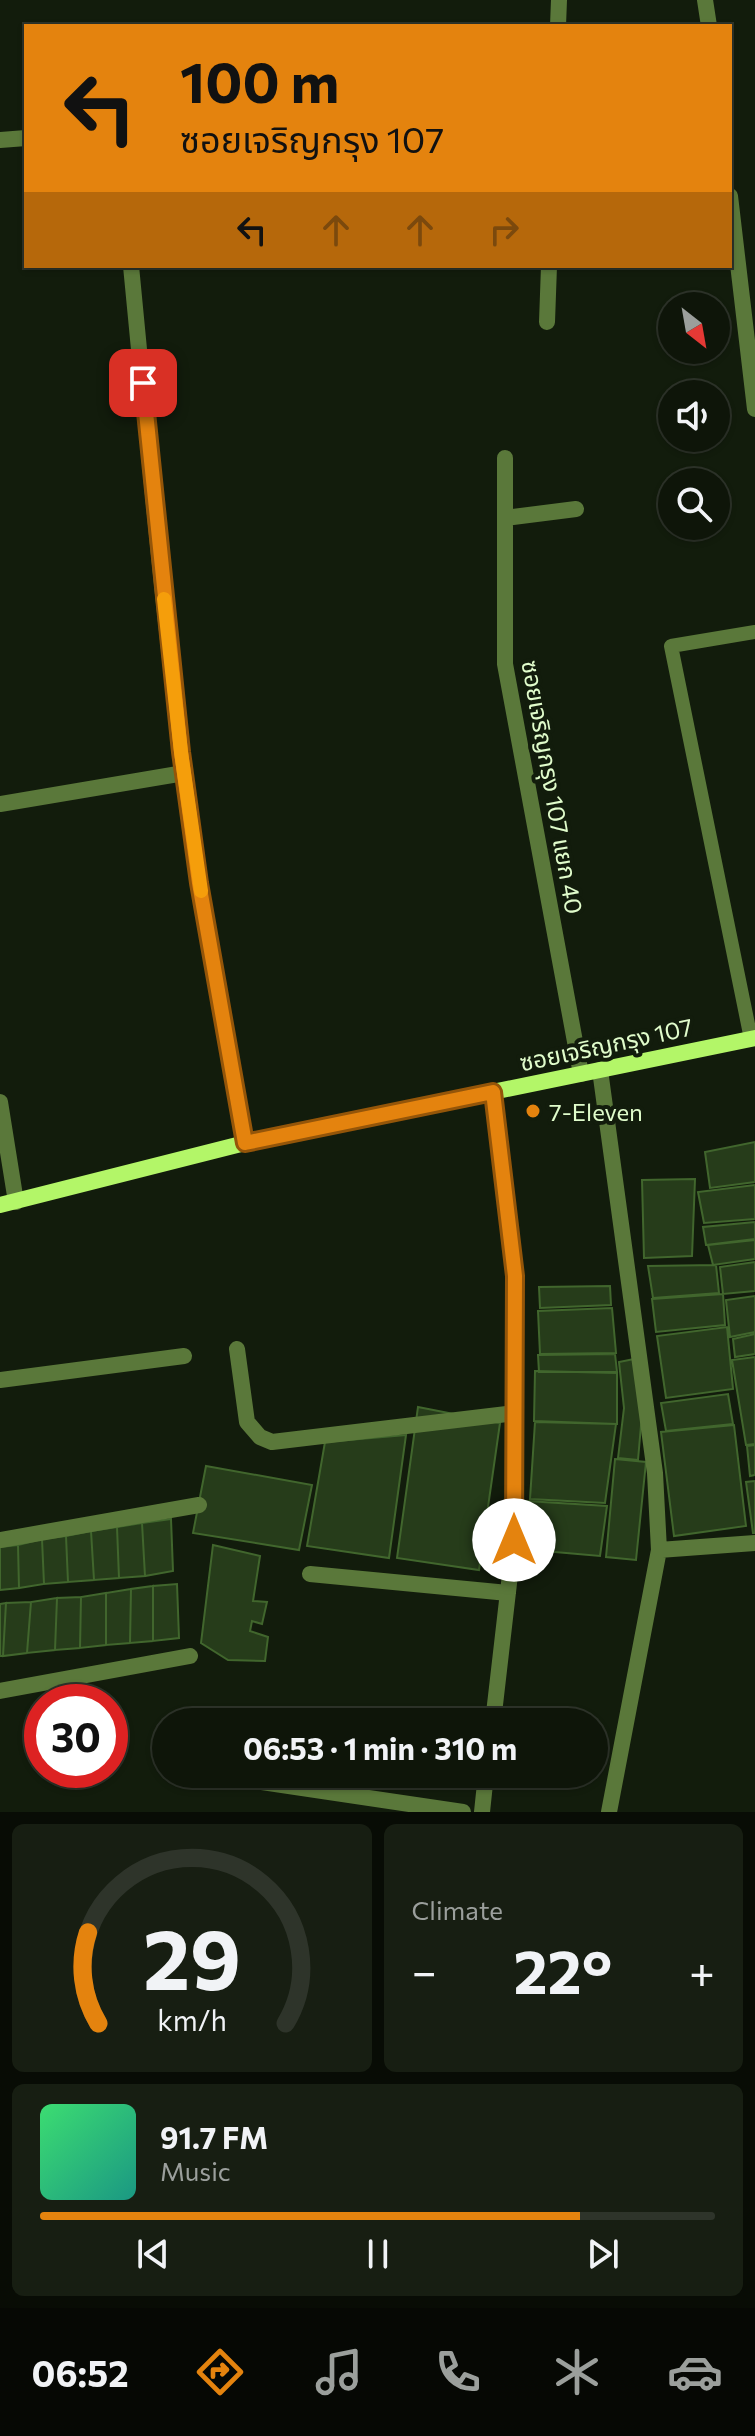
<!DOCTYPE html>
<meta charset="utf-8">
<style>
:root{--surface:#0e1509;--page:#171e12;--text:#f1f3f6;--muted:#9b9f9c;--line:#2e342a;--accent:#e4830e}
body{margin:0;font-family:Commissioner,"Noto Sans Thai",sans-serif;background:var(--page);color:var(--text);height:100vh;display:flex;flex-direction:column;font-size:30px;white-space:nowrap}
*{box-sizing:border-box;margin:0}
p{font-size:26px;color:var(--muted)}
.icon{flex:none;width:44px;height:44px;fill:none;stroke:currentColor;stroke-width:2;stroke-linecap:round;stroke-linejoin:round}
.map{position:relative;height:1812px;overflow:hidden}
.drawer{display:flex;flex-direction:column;gap:12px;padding:12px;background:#080c05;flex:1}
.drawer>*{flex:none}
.hud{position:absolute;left:24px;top:24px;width:708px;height:244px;border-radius:0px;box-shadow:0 2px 6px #0004,0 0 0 2px var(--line);background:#e4830e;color:#111;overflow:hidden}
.needle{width:52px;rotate:149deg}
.fabs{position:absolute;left:658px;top:292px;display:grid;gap:16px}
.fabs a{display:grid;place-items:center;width:72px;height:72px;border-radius:50%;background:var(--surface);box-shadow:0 2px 6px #0004,0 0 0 2px var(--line);font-size:40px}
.speed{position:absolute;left:24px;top:1684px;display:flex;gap:16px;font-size:40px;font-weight:700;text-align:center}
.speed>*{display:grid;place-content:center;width:104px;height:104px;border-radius:50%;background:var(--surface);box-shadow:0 2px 6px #0004,0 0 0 2px var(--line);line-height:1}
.speed .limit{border:12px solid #d22;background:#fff;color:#111}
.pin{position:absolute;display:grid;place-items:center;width:68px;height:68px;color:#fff;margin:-34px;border-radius:16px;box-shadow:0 4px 12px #0006}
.me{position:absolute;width:88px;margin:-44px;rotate:0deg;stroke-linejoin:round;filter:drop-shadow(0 0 6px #0008)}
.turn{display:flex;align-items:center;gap:28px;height:168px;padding:0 24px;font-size:36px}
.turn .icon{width:104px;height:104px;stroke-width:2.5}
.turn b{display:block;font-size:56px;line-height:68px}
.lanes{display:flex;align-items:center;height:76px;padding:0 24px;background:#0003;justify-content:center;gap:40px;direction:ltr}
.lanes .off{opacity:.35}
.big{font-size:60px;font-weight:700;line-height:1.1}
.drawer .widget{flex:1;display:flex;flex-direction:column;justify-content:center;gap:12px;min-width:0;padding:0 28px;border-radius:12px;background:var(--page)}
.drawer .dial{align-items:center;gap:0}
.dial svg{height:208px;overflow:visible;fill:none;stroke:var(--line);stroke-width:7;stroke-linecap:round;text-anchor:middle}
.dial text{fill:var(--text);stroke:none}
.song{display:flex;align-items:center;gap:24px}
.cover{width:96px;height:96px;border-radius:12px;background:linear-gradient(135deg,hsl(140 70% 55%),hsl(170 70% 35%))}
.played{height:8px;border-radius:4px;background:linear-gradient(90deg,var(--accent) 80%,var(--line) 80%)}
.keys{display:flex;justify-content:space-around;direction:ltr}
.heat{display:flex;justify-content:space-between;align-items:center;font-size:44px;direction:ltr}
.drawer .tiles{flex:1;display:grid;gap:12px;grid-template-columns:1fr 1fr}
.widget:last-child{grid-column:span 2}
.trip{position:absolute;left:152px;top:1708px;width:456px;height:80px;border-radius:40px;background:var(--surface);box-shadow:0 2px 6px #0004,0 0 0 2px var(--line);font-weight:700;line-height:80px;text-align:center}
.dock{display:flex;height:128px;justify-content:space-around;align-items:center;background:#060804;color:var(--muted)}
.dock .icon{width:56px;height:56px}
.dock .on{color:var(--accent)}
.dock b{font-size:36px;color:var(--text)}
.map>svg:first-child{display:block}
</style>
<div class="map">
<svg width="755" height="1812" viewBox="0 0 755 1812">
<rect width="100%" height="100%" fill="#121c0c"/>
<path fill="#263c1a" stroke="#41662d" stroke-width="2" d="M755 1142V1182L710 1188 705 1152Z
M695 1179 692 1256 644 1258 642 1180Z
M755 1185V1219L704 1223 698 1192Z
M755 1222V1239L706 1245 703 1227Z
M755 1240V1259L713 1265 708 1245Z
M755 1262V1291L723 1294 720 1267Z
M716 1265 719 1293 653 1298 648 1266Z
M610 1286 611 1305 540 1308 539 1287Z
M723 1294 725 1325 656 1332 652 1299Z
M755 1296V1332L730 1337 726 1300Z
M612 1308 616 1353 540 1354 538 1311Z
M727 1327 733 1389 666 1398 657 1336Z
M755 1334V1354L735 1357 733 1339Z
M615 1354 617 1372H539L538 1355Z
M755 1357V1444L746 1445 732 1360Z
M639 1358 642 1414 638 1460 618 1458 624 1408 619 1362Z
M535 1371 617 1373V1424L534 1421Z
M728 1394 733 1424 666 1431 661 1403Z
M418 1407 500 1423 479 1570 397 1558Z
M535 1422 616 1424 605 1503 530 1499Z
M734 1425 746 1526 674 1536 661 1432Z
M406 1435 389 1558 307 1546 325 1442Z
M755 1445V1475L750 1476 747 1446Z
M615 1459 646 1462 636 1560 606 1557Z
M206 1466 312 1485 299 1550 193 1533Z
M755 1481V1533H753L746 1482Z
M526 1501 607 1506 600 1556 521 1549Z
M171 1519 173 1571 145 1576 142 1523Z
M142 1523 145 1576 119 1578 117 1527Z
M117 1527 119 1578 94 1580 91 1531Z
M91 1531 94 1580 68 1582 66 1536Z
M66 1536 68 1582 44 1584 42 1539Z
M42 1539 44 1584 19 1588 18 1545Z
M18 1545 19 1588 0 1590V1547Z
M213 1545 260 1556 253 1601 267 1602 262 1624 252 1621 250 1631 268 1637 265 1661 228 1660 201 1643Z
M177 1584 179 1638 153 1641V1586Z
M153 1586V1641L130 1643 131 1589Z
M131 1589 130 1643 106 1645V1593Z
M106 1593V1645L80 1648 81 1597Z
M81 1597 80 1648 55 1650 57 1598Z
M57 1598 55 1650 27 1653 31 1602Z
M31 1602 27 1653 3 1656 6 1603Z
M6 1603 3 1656H0V1604Z"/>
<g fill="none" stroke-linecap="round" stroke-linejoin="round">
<path stroke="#5a783a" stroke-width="14" d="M751 1039 671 646 755 632"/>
<path stroke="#5a783a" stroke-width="16" d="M705 0 709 26
M558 26 559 0
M0 140 26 138
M730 196 755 409
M131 266C151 471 168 677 199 881 212 969 230 1056 245 1143
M547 322 549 266
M505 458V664L581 1074
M505 518 576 509
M0 804 184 773
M600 1070 655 1473 659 1550 609 1812
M0 1102 16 1202
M237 1349 247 1422 260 1437 272 1442 515 1413
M0 1380 184 1356
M0 1540 199 1505
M659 1550 755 1543
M310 1574 508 1593
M0 1691 190 1656
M493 1722 514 1540 515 1276 493 1092
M254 1781 463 1812
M482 1812 486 1774"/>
<path stroke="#b3f668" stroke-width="16" d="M0 1205 245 1143 755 1038"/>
</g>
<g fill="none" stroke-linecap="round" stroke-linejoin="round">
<g stroke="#945509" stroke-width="20">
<path id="route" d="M143 383 181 752 199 883 245 1143 493 1092 515 1276 514 1540"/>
</g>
<use href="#route" stroke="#e4830e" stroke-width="14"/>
<path stroke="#f59e0b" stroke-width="14" d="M164 599 181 752 201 891"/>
</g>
<circle fill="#e4830e" stroke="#121c0c" stroke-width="3" cx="533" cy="1111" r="8"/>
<g text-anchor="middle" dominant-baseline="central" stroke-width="8" stroke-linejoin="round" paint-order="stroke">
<g font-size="24" fill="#e0fccb" stroke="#121c0c">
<text transform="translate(553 787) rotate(80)">ซอยเจริญกรุง 107 แยก 40</text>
<text transform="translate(606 1044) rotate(-12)">ซอยเจริญกรุง 107</text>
</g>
<g font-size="24" fill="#e0fccb" stroke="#121c0c" text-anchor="start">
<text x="549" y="1111">7-Eleven</text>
</g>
</g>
</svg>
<div class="fabs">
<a><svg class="needle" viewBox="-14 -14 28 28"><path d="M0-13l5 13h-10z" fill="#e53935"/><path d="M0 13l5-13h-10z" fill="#9b9f9c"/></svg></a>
<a><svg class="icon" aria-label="sound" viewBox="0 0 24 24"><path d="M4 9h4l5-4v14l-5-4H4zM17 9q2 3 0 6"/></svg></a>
<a><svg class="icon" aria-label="search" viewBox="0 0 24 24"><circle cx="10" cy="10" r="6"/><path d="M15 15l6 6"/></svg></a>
</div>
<div class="speed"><div class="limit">30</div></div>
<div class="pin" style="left:143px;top:383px;background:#d93025"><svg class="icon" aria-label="arrive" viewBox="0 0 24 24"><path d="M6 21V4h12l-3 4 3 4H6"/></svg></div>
<svg class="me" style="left:514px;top:1540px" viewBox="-20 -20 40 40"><circle r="19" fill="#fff"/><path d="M0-13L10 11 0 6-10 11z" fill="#e4830e"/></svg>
<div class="trip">06:53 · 1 min · 310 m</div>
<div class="hud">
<div class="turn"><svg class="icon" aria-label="left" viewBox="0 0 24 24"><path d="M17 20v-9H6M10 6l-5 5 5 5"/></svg><div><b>100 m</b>ซอยเจริญกรุง 107</div></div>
<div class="lanes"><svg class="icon" aria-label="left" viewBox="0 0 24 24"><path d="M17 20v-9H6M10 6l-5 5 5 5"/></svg><svg class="icon off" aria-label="ahead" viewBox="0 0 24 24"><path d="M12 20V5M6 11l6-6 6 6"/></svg><svg class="icon off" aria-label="ahead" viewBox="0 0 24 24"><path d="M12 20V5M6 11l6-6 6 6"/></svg><svg class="icon off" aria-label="right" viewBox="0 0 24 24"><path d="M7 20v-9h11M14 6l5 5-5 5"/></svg></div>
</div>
</div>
<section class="drawer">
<div class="tiles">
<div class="widget dial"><svg viewBox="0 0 100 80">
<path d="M14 69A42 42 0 1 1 86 69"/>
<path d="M14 69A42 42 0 0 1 10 34" stroke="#e4830e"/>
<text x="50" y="56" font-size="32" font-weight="700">29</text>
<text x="50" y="72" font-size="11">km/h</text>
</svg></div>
<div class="widget"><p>Climate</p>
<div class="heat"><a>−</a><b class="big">22°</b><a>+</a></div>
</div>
<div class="widget">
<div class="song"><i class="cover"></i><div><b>91.7 FM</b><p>Music</p></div></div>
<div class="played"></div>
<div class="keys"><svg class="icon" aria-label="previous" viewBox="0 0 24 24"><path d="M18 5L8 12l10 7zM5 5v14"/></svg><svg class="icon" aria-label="pause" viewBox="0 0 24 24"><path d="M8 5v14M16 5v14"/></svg><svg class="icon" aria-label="next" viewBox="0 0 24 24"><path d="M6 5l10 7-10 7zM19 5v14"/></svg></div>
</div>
</div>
</section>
<nav class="dock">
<b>06:52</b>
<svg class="icon on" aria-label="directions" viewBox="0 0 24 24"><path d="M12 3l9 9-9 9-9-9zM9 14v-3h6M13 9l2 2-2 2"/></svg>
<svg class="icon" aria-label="music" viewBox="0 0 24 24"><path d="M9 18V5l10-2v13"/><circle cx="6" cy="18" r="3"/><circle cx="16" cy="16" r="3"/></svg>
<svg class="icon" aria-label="phone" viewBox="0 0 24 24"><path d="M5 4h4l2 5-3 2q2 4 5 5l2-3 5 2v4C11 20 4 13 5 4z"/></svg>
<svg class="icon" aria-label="climate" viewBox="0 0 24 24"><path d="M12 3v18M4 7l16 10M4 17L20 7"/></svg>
<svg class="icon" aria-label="car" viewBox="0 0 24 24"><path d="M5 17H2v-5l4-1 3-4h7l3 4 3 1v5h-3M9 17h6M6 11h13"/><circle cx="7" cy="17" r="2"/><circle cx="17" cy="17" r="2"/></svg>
</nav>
